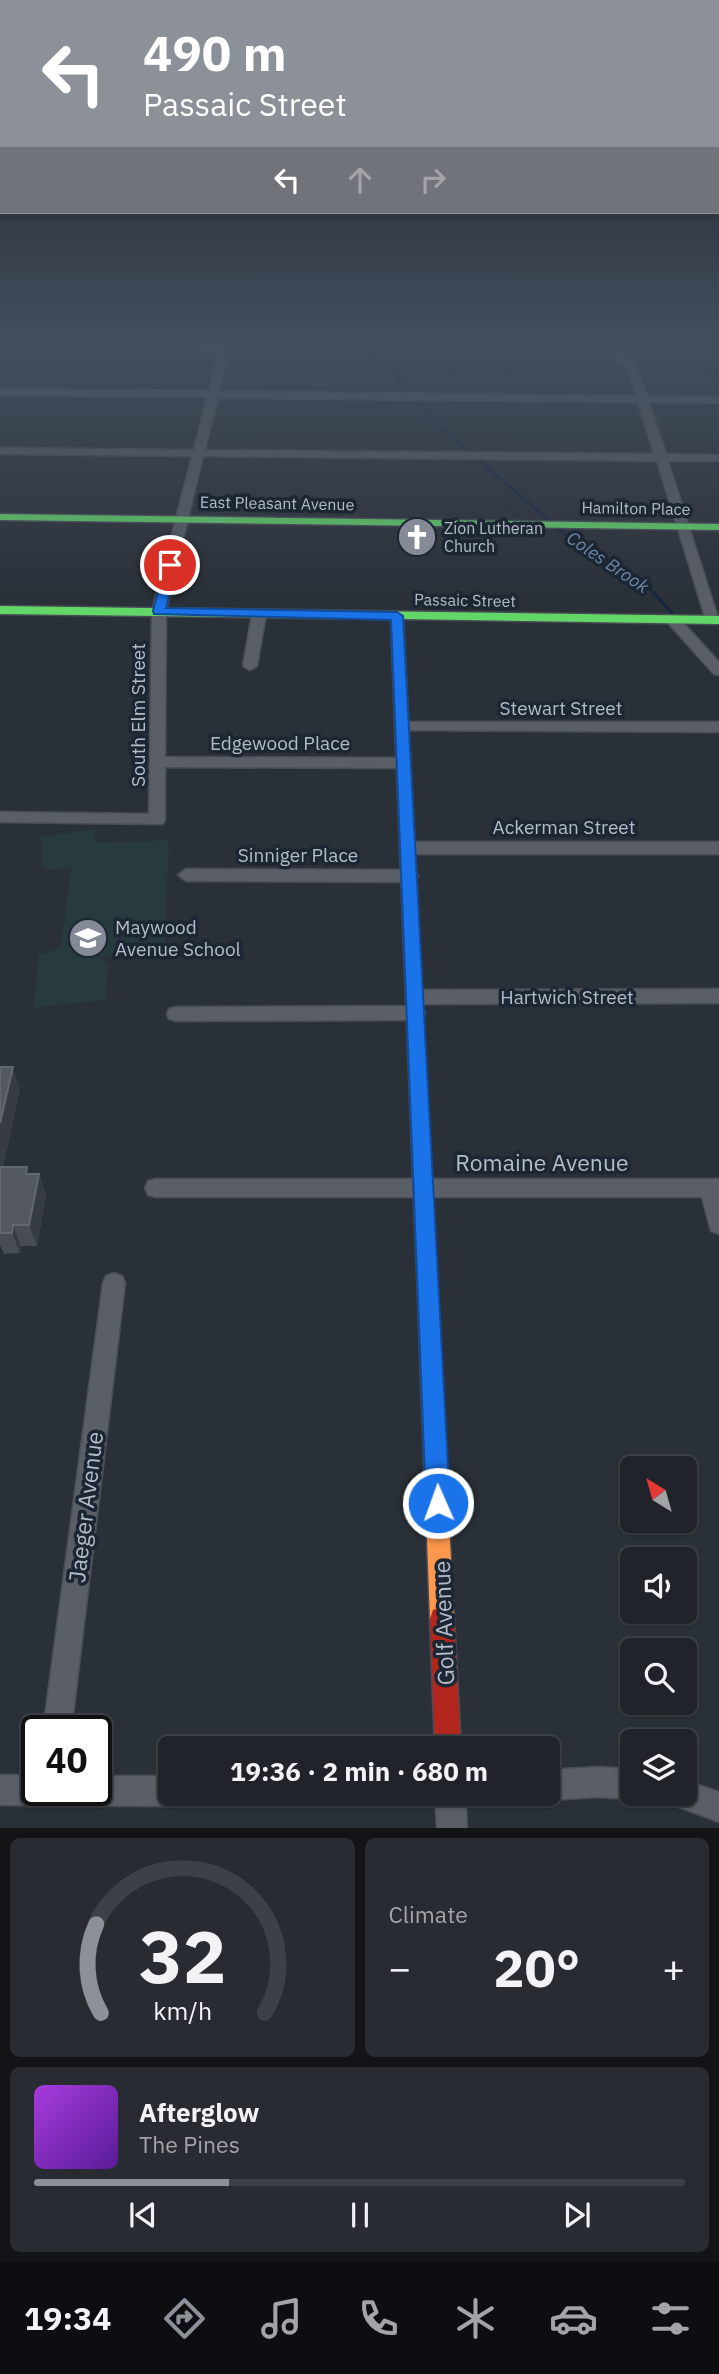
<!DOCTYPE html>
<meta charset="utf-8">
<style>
:root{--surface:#20242a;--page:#282c32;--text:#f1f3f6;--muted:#a2a4a8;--line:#3d4147;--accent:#8c9099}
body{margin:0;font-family:"IBM Plex Sans",sans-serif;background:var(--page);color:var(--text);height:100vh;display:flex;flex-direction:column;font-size:26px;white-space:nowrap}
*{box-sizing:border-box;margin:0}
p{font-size:23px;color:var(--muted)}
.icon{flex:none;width:38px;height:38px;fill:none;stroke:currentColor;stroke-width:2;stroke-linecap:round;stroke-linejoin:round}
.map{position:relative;height:1828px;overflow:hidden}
.drawer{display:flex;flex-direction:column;gap:10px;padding:10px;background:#121417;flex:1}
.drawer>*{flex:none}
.top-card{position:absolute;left:0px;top:0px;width:719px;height:214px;box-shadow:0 2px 5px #0004,0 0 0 2px var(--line);background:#8c9099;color:#fff;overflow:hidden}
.needle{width:46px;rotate:323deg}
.tools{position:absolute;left:620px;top:1456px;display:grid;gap:14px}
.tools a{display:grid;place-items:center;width:77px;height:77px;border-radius:10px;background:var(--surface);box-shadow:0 2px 5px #0004,0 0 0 2px var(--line);font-size:35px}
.speed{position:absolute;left:21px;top:1715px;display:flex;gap:14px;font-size:35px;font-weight:700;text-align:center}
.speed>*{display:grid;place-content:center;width:91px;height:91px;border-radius:50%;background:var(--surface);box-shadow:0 2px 5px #0004,0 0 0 2px var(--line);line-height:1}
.speed .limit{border:4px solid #111;border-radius:10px;background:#fff;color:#111}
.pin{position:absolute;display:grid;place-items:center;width:60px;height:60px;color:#fff;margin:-30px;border:4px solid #fff;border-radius:50%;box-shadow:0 2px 7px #0007}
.me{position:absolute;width:77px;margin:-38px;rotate:358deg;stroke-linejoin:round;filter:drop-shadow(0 0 5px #0008)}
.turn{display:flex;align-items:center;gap:24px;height:147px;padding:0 28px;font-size:32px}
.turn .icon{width:91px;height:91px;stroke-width:2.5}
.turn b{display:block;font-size:49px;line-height:60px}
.lanes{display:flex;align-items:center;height:66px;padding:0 28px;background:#0003;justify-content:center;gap:35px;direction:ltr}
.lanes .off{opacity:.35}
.big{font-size:52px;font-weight:700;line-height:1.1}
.drawer .widget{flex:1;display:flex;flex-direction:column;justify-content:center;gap:10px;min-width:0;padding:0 24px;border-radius:10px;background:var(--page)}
.drawer .dial{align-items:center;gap:0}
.dial svg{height:182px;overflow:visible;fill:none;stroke:var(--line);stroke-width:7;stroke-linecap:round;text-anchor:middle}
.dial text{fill:var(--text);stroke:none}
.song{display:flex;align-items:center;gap:21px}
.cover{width:84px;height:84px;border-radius:10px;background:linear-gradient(135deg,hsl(280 70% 55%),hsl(270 70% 35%))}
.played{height:7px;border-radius:4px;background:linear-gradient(90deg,var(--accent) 30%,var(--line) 30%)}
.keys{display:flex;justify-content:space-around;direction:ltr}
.heat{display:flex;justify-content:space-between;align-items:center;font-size:38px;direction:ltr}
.drawer .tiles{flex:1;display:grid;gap:10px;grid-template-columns:1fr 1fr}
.widget:last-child{grid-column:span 2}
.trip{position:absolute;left:158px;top:1736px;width:402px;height:70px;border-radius:10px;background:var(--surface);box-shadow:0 2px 5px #0004,0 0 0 2px var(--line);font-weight:700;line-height:70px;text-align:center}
.dock{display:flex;height:112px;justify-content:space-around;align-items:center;background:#0d0e11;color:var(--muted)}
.dock .icon{width:49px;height:49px}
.dock .current{color:var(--accent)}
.dock b{font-size:32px;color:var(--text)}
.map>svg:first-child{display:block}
</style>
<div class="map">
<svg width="719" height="1828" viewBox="0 0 719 1828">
<rect width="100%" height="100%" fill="#2a3038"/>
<path fill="#273a3e" d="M350 344H436L464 361 502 362 504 353 525 354 529 374H457L411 348 364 357 353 352Z
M666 344H719V375L668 349Z
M94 829 96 843 169 840 164 954 102 957 108 967 106 1000 34 1007 38 956 61 947 71 867 53 870 42 866 41 837Z"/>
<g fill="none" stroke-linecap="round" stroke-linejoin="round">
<path stroke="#19273c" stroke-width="2.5" d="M355 344 394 374 429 418 551 522"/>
<path stroke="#19273c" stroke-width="3.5" d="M557 528 610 566 651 590 673 614"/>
<g stroke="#484c55" stroke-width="3">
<path id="street" d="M221 344H231L219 391 636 396 627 367 613 354 586 344C627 342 636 363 647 396L719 397V403L649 402 666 454 719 455V461H668L719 621 713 624 706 620 657 461 203 456 166 611 165 757 403 758 411 763 403 768 165 767V820L163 824 0 822V812L149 814 152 611 192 456 0 454V448L194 450 207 397 0 395V389L209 391 219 352 0 351V345ZM218 398 638 402 654 454 205 450Z
M259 610 266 614 257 666 250 670 243 666 252 614Z
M673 616 678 617 719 662V675L714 674 668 623 666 620Z
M402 722H719V732L397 730 395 727Z
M408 842H719V854H408L400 848Z
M186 869 410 870 418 876 410 882 186 881 178 875Z
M719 989V1003L415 1004 408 1002 406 997 408 992 415 990Z
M416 1006 423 1008 425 1013 423 1018 416 1020 176 1021 169 1019 167 1014 169 1009 176 1007Z
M156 1179H719V1234L711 1231 702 1197H156L148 1195 145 1188 148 1181Z
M114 1273 122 1276 125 1283 71 1731H43L103 1283 106 1276Z
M597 1767 632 1769V1794H642L632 1799 597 1797 548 1800 538 1795 548 1794V1770Z
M0 1775H37V1790H96V1776H170V1794H184L180 1801 170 1806 0 1805Z
M684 1780 719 1792V1822L671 1804 666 1794H684Z
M435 1794H465L467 1828H437Z"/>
</g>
<g stroke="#484c55" stroke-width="3">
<path id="fast" d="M0 514 719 524V530L0 520Z
M0 606 719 616V624L403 619 439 1325 436 1332 429 1335 422 1332 419 1325 391 619 0 614Z"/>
</g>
<g stroke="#484c55" stroke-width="3">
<path id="slow" d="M429 1315 436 1318 439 1325 454 1619 451 1628 442 1631 433 1628 430 1619 419 1325 422 1318Z"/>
</g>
<g stroke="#484c55" stroke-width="3">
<path id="jam" d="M442 1607 451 1610 454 1619 461 1748H435L430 1619 433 1610Z"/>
</g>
<use href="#street" fill="#5a5e66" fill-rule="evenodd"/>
<use href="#fast" fill="#63d668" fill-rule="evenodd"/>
<use href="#slow" fill="#ff974d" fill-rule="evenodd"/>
<use href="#jam" fill="#b3261e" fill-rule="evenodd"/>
</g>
<path fill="#474c55" d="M0 1067 20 1089 3 1167 30 1174H39L46 1195 37 1246H21L20 1253 4 1254 0 1245Z"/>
<path fill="#373c44" d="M13 1067 20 1089 0 1180V1123Z
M39 1174 46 1195 37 1246 29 1225Z
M13 1225 21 1246 20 1253 12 1233Z"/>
<path fill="#535861" stroke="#626872" stroke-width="2" d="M0 1067H13L0 1123Z
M0 1167H27L26 1174H39L29 1225H13L12 1233H0Z"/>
<linearGradient id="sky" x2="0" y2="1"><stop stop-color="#171a1f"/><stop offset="0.57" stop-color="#444e5e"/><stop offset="1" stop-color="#444e5e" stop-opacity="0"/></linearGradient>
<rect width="719" height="600" fill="url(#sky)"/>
<path fill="#1a73e8" stroke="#114b97" stroke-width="2" d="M170 562 176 565 166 608 397 612 403 616 450 1503 446 1512 438 1515 430 1512 426 1503 391 620 154 614 153 611 165 565Z"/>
<defs>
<g id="church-disc" transform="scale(2.0125)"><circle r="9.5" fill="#848b96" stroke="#1d2633"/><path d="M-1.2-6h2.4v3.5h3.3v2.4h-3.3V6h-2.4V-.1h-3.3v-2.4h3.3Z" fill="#fff"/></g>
<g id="school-disc" transform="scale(2.0125)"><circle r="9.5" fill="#848b96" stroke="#1d2633"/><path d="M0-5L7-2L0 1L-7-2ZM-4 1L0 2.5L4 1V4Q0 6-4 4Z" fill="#fff"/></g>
</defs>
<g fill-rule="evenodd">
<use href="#church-disc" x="417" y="537"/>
<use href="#school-disc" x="88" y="938"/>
</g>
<g text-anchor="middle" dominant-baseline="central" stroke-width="7" stroke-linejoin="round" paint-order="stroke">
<g font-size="16" fill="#b4bcc9" stroke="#1d2633">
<text transform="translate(277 503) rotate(1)">East Pleasant Avenue</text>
<text transform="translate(636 508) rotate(1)">Hamilton Place</text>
<text transform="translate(465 600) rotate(1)">Passaic Street</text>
</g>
<g font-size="16" fill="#b4bcc9" stroke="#1d2633" text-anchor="start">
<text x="444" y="528">Zion Lutheran<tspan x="444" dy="18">Church</tspan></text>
</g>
<g font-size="18" font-style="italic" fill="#6d86a8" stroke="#1d2633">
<text transform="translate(608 562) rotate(34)">Coles Brook</text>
</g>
<g font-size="19" fill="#b4bcc9" stroke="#1d2633">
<text x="561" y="708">Stewart Street</text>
<text transform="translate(138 715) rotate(-90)">South Elm Street</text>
<text x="280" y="743">Edgewood Place</text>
<text x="564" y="827">Ackerman Street</text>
<text x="298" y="855">Sinniger Place</text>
<text x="567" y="997">Hartwich Street</text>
</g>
<g font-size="19" fill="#b4bcc9" stroke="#1d2633" text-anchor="start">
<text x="115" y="927">Maywood<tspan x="115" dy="22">Avenue School</tspan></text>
</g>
<g font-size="23" fill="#b4bcc9" stroke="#1d2633">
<text x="542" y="1162">Romaine Avenue</text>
<text transform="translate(85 1507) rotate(-83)">Jaeger Avenue</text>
<text transform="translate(443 1623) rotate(-92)">Golf Avenue</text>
</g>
</g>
</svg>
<div class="tools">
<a><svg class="needle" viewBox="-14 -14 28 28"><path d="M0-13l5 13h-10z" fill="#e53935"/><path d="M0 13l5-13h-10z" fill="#a2a4a8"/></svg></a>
<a><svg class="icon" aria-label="sound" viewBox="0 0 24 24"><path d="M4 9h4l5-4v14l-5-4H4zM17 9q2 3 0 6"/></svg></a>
<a><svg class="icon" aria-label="search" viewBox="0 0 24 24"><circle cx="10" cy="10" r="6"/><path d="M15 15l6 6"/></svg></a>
<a><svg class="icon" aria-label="layers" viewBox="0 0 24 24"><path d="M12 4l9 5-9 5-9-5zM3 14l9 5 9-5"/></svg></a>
</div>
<div class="speed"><div class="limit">40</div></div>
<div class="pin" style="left:170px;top:565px;background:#d93025"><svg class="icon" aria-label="arrive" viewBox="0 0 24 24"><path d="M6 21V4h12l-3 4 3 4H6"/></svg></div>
<svg class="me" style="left:438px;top:1503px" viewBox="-20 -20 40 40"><circle r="17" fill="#1a73e8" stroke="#fff" stroke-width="3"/><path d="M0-11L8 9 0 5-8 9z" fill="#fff"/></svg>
<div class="trip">19:36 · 2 min · 680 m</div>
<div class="top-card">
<div class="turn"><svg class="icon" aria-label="left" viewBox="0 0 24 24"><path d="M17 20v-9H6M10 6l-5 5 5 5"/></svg><div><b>490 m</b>Passaic Street</div></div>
<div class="lanes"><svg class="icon" aria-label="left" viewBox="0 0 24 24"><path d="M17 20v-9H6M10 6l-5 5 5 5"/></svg><svg class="icon off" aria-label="ahead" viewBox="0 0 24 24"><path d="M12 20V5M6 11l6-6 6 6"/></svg><svg class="icon off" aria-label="right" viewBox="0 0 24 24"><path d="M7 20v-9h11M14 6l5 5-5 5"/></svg></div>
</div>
</div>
<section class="drawer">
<div class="tiles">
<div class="widget dial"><svg viewBox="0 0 100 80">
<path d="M14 69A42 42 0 1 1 86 69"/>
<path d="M14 69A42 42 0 0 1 12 30" stroke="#8c9099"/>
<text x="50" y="56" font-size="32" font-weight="700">32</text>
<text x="50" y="72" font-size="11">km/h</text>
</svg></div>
<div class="widget"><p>Climate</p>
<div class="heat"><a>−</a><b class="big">20°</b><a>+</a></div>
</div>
<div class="widget">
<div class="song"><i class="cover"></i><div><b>Afterglow</b><p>The Pines</p></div></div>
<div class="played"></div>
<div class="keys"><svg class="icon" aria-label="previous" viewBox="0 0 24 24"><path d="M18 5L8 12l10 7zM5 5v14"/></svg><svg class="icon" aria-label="pause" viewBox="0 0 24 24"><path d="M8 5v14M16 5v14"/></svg><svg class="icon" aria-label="next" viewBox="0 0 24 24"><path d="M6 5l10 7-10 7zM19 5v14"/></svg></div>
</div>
</div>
</section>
<nav class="dock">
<b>19:34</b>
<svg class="icon current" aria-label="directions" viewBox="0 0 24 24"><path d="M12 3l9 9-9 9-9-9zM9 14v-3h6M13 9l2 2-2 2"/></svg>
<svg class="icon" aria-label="music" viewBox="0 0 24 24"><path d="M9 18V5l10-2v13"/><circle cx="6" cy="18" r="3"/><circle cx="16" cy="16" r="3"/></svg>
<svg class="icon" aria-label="phone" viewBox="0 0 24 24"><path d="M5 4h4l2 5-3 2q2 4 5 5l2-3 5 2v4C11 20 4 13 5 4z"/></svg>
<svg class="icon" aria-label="climate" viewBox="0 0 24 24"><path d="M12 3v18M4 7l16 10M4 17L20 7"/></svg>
<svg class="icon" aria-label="car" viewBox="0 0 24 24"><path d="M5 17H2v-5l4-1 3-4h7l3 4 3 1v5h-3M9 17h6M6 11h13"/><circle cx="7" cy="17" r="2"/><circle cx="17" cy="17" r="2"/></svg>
<svg class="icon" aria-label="filters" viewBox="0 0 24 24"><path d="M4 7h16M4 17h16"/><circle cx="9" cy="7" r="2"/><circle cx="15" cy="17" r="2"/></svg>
</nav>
